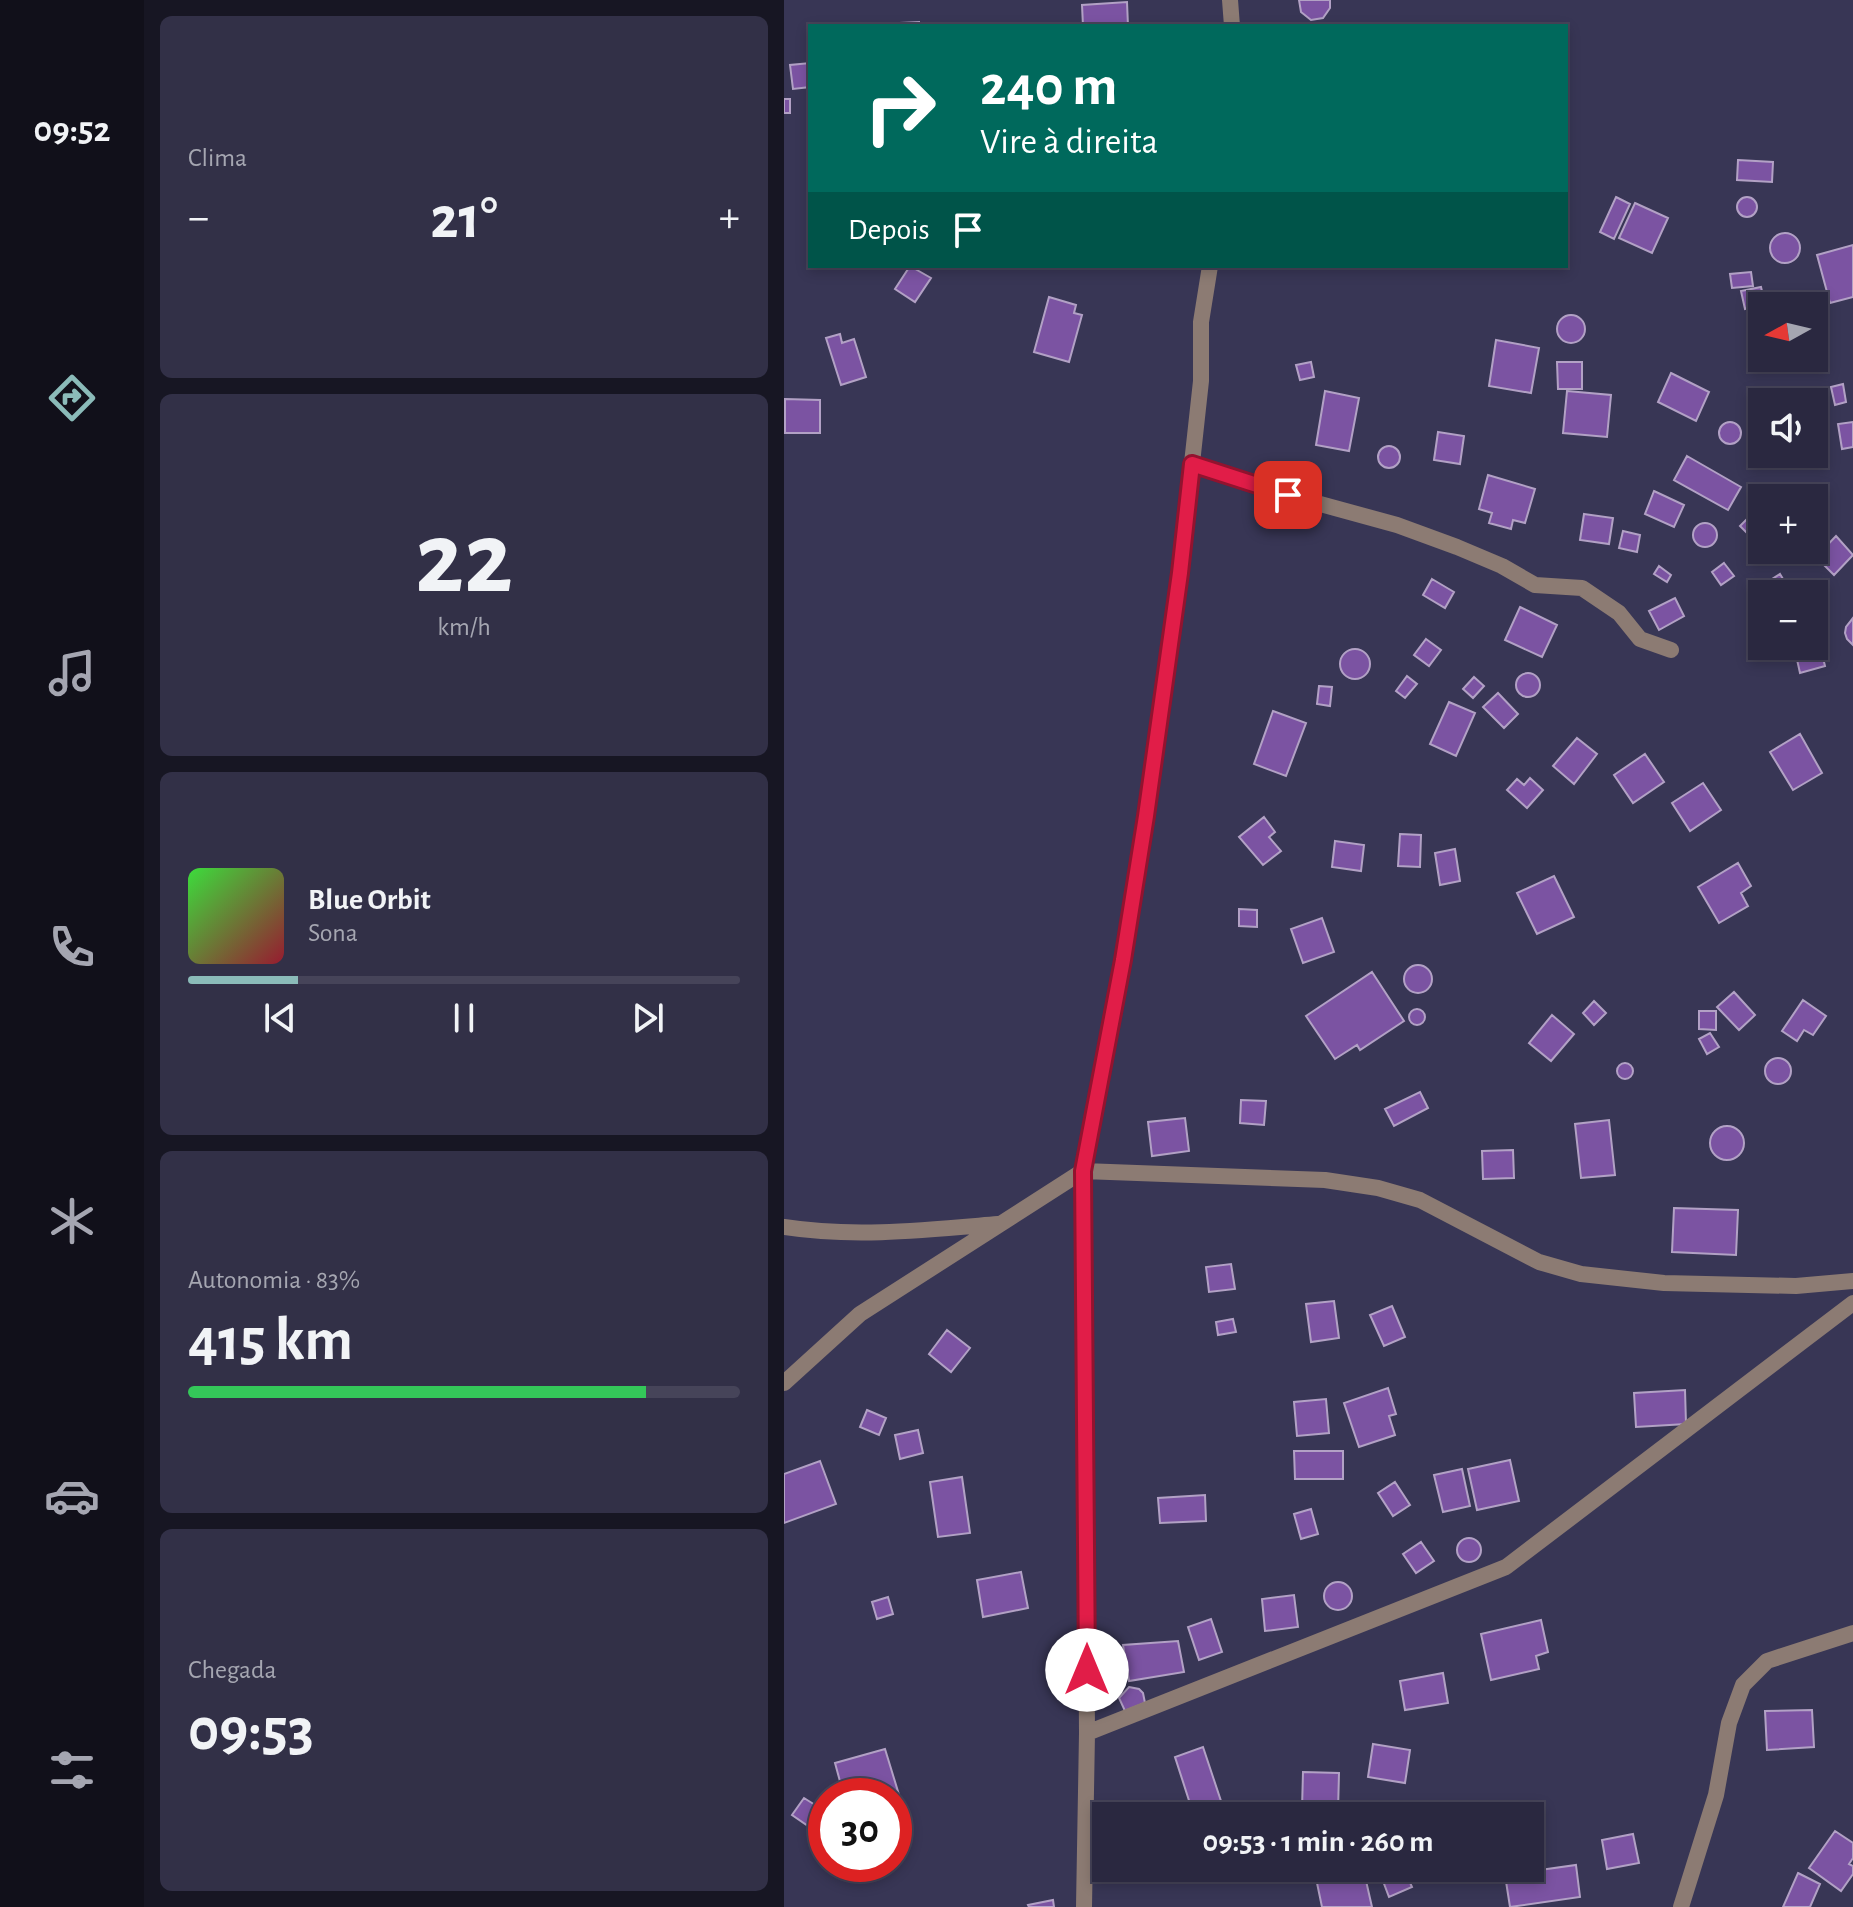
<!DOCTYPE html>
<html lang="pt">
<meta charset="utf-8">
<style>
:root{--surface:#2a2840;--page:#323047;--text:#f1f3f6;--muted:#a5a6b1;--line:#464459;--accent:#8bbbb9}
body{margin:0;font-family:"Alegreya Sans",sans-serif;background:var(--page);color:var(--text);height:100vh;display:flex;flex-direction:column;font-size:30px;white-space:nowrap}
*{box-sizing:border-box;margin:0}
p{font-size:26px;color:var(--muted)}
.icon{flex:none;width:44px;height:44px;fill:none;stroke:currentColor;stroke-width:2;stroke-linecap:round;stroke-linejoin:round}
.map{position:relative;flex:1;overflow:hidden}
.sheet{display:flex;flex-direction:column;gap:16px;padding:16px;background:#171623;width:640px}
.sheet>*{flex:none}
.banner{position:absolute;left:24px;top:24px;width:760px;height:244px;border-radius:0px;box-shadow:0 4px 12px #0003,0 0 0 2px var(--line);background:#00695c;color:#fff;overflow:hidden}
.needle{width:52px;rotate:262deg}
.buttons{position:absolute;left:964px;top:292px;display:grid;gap:16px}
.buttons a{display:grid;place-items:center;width:80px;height:80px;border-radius:0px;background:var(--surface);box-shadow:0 4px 12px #0003,0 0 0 2px var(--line);font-size:40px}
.speed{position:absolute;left:24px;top:1778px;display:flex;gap:16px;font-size:40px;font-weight:700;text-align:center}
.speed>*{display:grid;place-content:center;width:104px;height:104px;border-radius:50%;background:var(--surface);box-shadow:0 4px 12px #0003,0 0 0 2px var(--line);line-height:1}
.speed .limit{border:12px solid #d22;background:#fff;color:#111}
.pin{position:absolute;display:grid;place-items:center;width:68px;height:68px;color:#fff;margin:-34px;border-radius:16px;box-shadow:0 4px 12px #0006}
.me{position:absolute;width:88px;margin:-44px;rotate:0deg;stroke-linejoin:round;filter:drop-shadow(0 0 6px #0008)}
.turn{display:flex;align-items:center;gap:28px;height:168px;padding:0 40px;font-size:36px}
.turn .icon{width:104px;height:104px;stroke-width:2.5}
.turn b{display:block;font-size:56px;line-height:68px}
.then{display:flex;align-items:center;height:76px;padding:0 40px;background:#0003;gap:16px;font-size:30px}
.big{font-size:60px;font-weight:600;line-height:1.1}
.sheet .widget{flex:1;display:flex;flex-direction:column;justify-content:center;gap:12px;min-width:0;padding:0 28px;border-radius:12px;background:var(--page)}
.sheet .dial{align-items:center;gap:0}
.dial b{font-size:104px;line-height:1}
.song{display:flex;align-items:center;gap:24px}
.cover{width:96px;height:96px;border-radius:12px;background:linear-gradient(135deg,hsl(120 70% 55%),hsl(350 70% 35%))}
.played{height:8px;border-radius:4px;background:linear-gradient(90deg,var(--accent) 20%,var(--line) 20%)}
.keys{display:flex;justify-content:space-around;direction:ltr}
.heat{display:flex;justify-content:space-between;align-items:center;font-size:44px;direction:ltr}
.charge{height:12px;border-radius:6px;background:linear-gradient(90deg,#34c759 83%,var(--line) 0)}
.trip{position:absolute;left:308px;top:1802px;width:452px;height:80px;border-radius:0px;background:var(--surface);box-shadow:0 4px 12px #0003,0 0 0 2px var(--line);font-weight:600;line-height:80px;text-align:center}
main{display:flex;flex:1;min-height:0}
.tabs{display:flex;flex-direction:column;width:144px;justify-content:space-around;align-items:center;background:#11101a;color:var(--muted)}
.tabs .icon{width:56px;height:56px}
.tabs .active{color:var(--accent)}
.tabs b{font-size:36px;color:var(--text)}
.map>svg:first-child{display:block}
</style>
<main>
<nav class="tabs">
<b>09:52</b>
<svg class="icon active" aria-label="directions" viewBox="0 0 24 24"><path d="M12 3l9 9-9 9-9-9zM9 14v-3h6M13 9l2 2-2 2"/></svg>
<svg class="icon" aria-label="music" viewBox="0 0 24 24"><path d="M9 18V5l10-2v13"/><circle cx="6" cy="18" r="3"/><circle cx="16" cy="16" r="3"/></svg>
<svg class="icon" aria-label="phone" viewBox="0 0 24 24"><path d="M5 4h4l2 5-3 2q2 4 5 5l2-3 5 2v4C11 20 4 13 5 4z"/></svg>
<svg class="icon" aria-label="climate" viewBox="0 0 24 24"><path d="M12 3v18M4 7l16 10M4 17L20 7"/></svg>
<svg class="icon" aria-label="car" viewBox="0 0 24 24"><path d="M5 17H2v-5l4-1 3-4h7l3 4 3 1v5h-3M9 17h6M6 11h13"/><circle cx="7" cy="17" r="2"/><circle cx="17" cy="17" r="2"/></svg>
<svg class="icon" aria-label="filters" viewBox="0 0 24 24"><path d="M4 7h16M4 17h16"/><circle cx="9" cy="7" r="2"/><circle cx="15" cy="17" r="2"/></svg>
</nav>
<section class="sheet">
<div class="widget"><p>Clima</p>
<div class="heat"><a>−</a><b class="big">21°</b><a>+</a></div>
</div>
<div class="widget dial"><b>22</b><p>km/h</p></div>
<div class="widget">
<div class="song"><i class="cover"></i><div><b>Blue Orbit</b><p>Sona</p></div></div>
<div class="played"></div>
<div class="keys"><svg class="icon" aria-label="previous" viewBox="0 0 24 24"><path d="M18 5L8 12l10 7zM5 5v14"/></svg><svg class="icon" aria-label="pause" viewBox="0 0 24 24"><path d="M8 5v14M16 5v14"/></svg><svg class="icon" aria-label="next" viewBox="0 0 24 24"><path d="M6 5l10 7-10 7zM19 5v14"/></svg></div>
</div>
<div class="widget"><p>Autonomia · 83%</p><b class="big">415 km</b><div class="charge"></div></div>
<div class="widget"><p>Chegada</p><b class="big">09:53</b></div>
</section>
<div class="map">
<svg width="1069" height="1907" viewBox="0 0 1069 1907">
<rect width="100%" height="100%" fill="#383655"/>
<path fill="#7b53a2" stroke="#b2a1c5" stroke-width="2" d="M515 0H546V8L539 18 527 20 517 12Z
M343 2 344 26H299L298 5Z
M135 22V26H96V24Z
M26 63V87L9 89 6 65Z
M0 99H6V113H0Z
M954 160 989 162 988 182 953 180Z
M953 207a10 10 0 1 1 20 0a10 10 0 1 1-20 0Z
M832 197 846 204 830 239 816 232Z
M851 203 884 218 868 253 835 238Z
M986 248a15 15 0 1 1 30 0a15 15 0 1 1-30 0Z
M1069 245V297L1046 303 1033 255Z
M126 266 147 278 131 302 111 289Z
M967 272 969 286 948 288 946 274Z
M977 287 981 304 961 309 957 291Z
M265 297 292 305 290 313 298 315 285 362 250 352Z
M773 329a14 14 0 1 1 28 0a14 14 0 1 1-28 0Z
M56 334 58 343 70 339 82 377 57 385 42 338Z
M712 340 755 348 747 393 705 386Z
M527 362 530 377 516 380 512 365Z
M773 362H798V389H774Z
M887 373 925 392 912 421 874 402Z
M1059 384 1062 402 1051 405 1047 387Z
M541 391 575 398 565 451 532 445Z
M783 391 827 395 823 437 779 433Z
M1 399 36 400V433H1Z
M1069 422V447L1058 449 1054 424Z
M935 433a11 11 0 1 1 22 0a11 11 0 1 1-22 0Z
M654 432 680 436 676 464 650 460Z
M594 457a11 11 0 1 1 22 0a11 11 0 1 1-22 0Z
M903 456 957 487 944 510 890 480Z
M704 475 751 489 741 523 729 520 727 529 705 523 708 513 695 509Z
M870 491 900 505 890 527 861 514Z
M978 504V548L956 526Z
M800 514 829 518 825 544 796 540Z
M909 535a12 12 0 1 1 24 0a12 12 0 1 1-24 0Z
M839 531 856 535 853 552 835 548Z
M1052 536 1069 555 1050 575 1032 557Z
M940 563 950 576 937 585 928 572Z
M875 566 887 575 883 582 870 574Z
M996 574 1008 594H982L977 586Z
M648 579 670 592 661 608 639 595Z
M891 598 900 616 875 630 865 611Z
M736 607 773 625 758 657 721 640Z
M1069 618V645L1063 639 1061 633 1062 627Z
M1032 629 1041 666 1016 673 1010 646H1030Z
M642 639 657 650 645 666 630 655Z
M556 664a15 15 0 1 1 30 0a15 15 0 1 1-30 0Z
M732 685a12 12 0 1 1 24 0a12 12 0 1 1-24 0Z
M623 676 633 684 621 698 612 691Z
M690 677 700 686 689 698 679 689Z
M535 686 548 687 546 706 533 704Z
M714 693 734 714 720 728 699 707Z
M665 702 691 713 672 756 646 744Z
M489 711 522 723 502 776 470 764Z
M1016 734 1038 773 1009 790 986 752Z
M793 738 813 754 790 784 769 766Z
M861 754 880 782 849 803 830 775Z
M746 778 759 790 743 808 723 790 733 779 740 785Z
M919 783 937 810 906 831 888 803Z
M480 817 491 832 485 837 497 851 479 865 455 837Z
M616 834 637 835 636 867 614 866Z
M551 841 580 845 577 871 548 867Z
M671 849 676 881 656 885 651 853Z
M954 863 967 886 957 893 964 906 935 923 914 887Z
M770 876 790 917 753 934 733 893Z
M455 909 473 910V927L455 926Z
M538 918 550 952 519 963 507 929Z
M620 979a14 14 0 1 1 28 0a14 14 0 1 1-28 0Z
M588 972 620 1021 576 1050 573 1045 551 1059 522 1016Z
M950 992 971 1015 955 1030 933 1007Z
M1019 1000 1042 1016 1029 1035 1020 1030 1013 1041 998 1031Z
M810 1001 822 1013 810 1025 799 1013Z
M625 1017a8 8 0 1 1 16 0a8 8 0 1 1-16 0Z
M915 1011H932V1030L915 1029Z
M768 1015 790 1034 767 1061 745 1043Z
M926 1033 935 1047 923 1054 915 1039Z
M981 1071a13 13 0 1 1 26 0a13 13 0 1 1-26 0Z
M833 1071a8 8 0 1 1 16 0a8 8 0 1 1-16 0Z
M636 1092 644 1108 610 1126 601 1109Z
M457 1100 482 1101 480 1125 456 1123Z
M401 1118 405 1151 368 1156 364 1122Z
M825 1120 831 1175 797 1178 791 1124Z
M926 1143a17 17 0 1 1 34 0a17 17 0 1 1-34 0Z
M729 1150 730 1178 699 1179 698 1151Z
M890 1208 954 1210 952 1255 888 1252Z
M447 1264 451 1289 425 1292 422 1267Z
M550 1301 555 1338 527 1342 522 1304Z
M608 1306 621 1337 600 1346 586 1315Z
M449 1319 452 1332 434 1335 432 1322Z
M163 1330 186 1348 167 1372 145 1354Z
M604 1388 612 1414 605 1416 611 1435 575 1447 560 1403Z
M901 1390 902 1424 852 1427 850 1393Z
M542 1399 545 1433 513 1436 510 1402Z
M83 1410 102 1418 95 1435 76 1427Z
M134 1430 139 1453 116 1459 111 1435Z
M510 1451H559V1479H511Z
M726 1460 735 1501 693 1510 684 1469Z
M36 1461 52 1504 0 1523V1474Z
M678 1469 686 1506 659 1512 650 1475Z
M178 1477 186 1533 154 1537 146 1482Z
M611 1482 626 1505 609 1516 594 1493Z
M421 1495 422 1521 376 1523 374 1498Z
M527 1509 534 1534 517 1539 510 1514Z
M673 1550a12 12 0 1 1 24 0a12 12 0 1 1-24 0Z
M637 1542 650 1561 632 1573 619 1554Z
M237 1572 244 1608 199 1617 193 1580Z
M540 1596a14 14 0 1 1 28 0a14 14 0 1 1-28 0Z
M510 1595 514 1627 481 1631 478 1599Z
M104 1597 109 1614 93 1619 88 1602Z
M427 1619 438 1652 415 1660 404 1627Z
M757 1620 764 1652 752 1656 755 1669 707 1680 697 1634Z
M394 1641 400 1672 345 1681 339 1645Z
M659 1673 664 1703 621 1710 616 1681Z
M345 1687 355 1689 359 1693 361 1703 341 1711 335 1698Z
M1028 1710 1030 1747 983 1750 981 1711Z
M589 1744 626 1750 621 1783 584 1777Z
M419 1747 442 1816H410L391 1757Z
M101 1749 120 1811 110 1814V1796H60L51 1763Z
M519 1772 555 1773 554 1811 518 1809Z
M20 1798 39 1810 27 1828 8 1815Z
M746 1806 753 1816 746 1822V1816H734Z
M1051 1831 1069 1843V1858L1065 1864 1069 1866V1874L1057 1891 1025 1868Z
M849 1834 855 1863 823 1869 818 1840Z
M746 1838 756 1853 746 1860Z
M792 1865 796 1897 726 1907 721 1875Z
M621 1871 628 1887 605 1897 599 1881Z
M580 1872 588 1907H538L533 1883Z
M1014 1873 1036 1884 1026 1907H999Z
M269 1900 270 1907H245L244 1905Z"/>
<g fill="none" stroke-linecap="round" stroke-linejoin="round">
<path stroke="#8c7b73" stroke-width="16" d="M446 0 448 26
M408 464 478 488 613 525 673 547 718 566 751 585 798 588 835 613 856 639 887 650
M0 1227C70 1238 143 1230 214 1224
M0 1383 76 1314 299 1171 541 1180 594 1188 636 1200 755 1262 797 1274 880 1283 1012 1286 1069 1281
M303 1733 722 1567 1069 1303
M300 1907 303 1733 299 1171 339 960 366 787 396 573 417 381V322L426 266
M897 1907 932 1795 945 1723 959 1685 983 1661 1069 1633"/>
</g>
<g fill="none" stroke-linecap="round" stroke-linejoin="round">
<g stroke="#92132f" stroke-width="20">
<path id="route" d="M303 1670 299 1171 339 960 362 816 396 573 408 464 504 495"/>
</g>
<use href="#route" stroke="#e11d48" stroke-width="14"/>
</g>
</svg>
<div class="buttons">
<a><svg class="needle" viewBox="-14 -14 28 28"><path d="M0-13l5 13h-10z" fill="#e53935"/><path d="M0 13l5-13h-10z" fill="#a5a6b1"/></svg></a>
<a><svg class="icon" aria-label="sound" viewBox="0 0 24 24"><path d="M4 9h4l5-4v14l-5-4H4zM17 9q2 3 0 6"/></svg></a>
<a>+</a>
<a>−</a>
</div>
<div class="speed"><div class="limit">30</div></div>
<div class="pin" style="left:504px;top:495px;background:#d93025"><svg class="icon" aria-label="arrive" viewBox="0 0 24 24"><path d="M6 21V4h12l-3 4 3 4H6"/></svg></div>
<svg class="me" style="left:303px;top:1670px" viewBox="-20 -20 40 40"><circle r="19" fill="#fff"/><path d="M0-13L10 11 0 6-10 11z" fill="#e11d48"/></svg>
<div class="trip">09:53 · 1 min · 260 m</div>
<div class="banner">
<div class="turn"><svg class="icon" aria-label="right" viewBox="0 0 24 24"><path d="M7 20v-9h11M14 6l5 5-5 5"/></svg><div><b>240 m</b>Vire à direita</div></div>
<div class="then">Depois<svg class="icon" aria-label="arrive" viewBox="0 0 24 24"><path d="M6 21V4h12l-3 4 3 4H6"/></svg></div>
</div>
</div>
</main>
